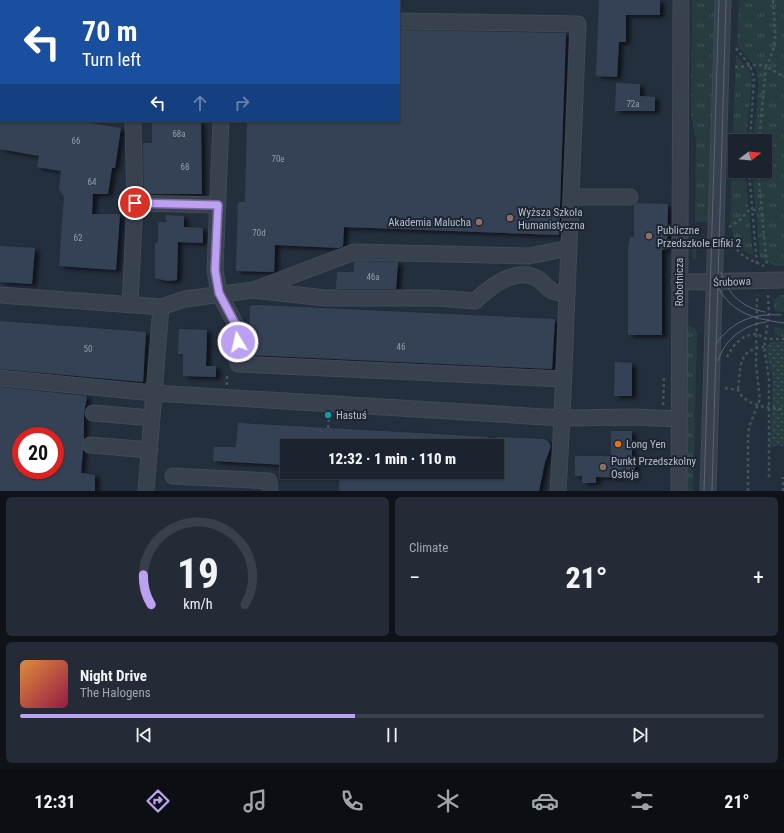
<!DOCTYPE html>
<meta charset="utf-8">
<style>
:root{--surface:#1b232e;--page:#242b36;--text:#f1f3f6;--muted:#a0a4aa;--line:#39404a;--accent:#bca0f2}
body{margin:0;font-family:"Roboto Condensed",sans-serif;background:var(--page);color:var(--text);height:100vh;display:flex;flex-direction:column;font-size:15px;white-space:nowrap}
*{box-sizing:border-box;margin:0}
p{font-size:13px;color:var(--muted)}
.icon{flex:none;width:22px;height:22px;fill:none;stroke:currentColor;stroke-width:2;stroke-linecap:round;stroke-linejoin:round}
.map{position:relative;height:491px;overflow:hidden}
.side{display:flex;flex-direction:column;gap:6px;padding:6px;background:#0f1319;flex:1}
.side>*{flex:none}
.banner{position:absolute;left:0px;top:0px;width:400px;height:122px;box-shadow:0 1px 3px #0004,0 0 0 1px var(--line);background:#1a4fa0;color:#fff;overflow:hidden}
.needle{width:26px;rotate:74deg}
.fabs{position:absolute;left:728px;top:134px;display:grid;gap:8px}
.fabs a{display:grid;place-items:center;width:44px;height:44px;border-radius:0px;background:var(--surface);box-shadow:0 1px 3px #0004,0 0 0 1px var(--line);font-size:20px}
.speed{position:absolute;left:12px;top:427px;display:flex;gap:8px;font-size:20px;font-weight:700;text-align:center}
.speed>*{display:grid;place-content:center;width:52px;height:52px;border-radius:50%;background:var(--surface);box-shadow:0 1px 3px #0004,0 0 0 1px var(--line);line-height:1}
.speed .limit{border:6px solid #d22;background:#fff;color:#111}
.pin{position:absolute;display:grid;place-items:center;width:34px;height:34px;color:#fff;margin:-17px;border:2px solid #fff;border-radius:50%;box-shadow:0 1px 4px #0007}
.me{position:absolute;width:44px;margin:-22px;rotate:351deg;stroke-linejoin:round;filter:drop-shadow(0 0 3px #0008)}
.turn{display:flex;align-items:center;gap:14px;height:84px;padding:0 16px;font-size:18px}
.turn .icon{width:52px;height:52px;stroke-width:2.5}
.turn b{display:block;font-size:28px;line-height:34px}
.lanes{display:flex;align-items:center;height:38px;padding:0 16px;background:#0003;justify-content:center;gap:20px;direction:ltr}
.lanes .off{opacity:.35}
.big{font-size:30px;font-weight:800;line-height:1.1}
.side .widget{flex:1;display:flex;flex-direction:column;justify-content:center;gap:6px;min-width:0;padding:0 14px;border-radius:6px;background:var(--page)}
.side .dial{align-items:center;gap:0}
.dial svg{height:104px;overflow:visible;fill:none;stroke:var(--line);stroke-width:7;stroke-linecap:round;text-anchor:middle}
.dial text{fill:var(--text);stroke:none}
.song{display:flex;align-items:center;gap:12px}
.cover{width:48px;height:48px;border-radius:6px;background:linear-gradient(135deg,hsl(30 70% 55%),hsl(340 70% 35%))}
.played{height:4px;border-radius:2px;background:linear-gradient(90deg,var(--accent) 45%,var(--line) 45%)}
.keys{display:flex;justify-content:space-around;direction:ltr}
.heat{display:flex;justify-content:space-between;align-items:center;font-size:22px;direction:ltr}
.side .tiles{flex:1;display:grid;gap:6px;grid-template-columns:1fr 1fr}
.widget:last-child{grid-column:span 2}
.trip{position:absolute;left:280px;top:439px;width:224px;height:40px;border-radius:0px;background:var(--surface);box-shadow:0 1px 3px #0004,0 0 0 1px var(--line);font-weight:800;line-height:40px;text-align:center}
.menu{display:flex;height:64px;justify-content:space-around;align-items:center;background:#0b0e12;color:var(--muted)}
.menu .icon{width:28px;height:28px}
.menu .current{color:var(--accent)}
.menu b{font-size:18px;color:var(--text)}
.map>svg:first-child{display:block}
</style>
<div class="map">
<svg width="784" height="491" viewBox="0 0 784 491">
<defs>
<pattern id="grass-tufts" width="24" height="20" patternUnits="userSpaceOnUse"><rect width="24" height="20" fill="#263c3f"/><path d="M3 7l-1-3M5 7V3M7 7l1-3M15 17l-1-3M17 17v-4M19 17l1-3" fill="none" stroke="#435659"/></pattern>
<pattern id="park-dots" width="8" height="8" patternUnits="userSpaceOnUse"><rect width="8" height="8" fill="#263c3f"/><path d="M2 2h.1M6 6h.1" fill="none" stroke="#435659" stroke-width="1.8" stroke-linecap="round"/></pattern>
<filter id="shadow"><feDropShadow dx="4.5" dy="2.5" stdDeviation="2" flood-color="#0009"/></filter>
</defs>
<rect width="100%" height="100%" fill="#242f3e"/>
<path fill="url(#grass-tufts)" d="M692 0H714L708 222H695L696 140 691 114Z
M739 0H784V266H777L760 258 752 171H765V141H753C754 124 762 85 756 70 752 59 740 53 737 42Z
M736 55 748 69 752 79 746 141H735V171H745L753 256C737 249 734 239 730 223Z
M691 235 697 238 696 258 693 260Z
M781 295H784V312L774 310V300Z
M688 326 695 328 697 333 693 491H686Z
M774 327 784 328V337C777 337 774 334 774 327Z"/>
<path fill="url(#park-dots)" d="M772 342H784V446H770L773 382 766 346Z"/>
<path fill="#364354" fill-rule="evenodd" filter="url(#shadow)" d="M599 0H660V15H626V42H619L617 77 596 76Z
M399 30 566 33 559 235 344 227 343 246 339 248 275 245 274 272 236 271 238 202H245L247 121H399Z
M616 83 640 84V96L655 97V111H615Z
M0 121H77L121 128 115 168H112L108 194H93L92 214H120L116 270 59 266 64 197 59 189 61 171 37 167 39 156 0 149Z
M152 121H201L202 194H144L143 143H152Z
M637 203 668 204 667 249 662 250V335H628V249L630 237H634V205Z
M166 215 184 216V227L203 228V243L178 242 177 280 167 281 155 278V243L158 242V222H166Z
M0 246 35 248 32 284 0 282Z
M354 261 398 262 396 289H336L337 272H354Z
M257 305 555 319 552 369 249 355 250 306Z
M0 321 146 332 143 382 0 369Z
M179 329 207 330 206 366H216V377L183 376V354H178Z
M615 362 632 363V396H614Z
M0 387 87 396 84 413V439L81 445 83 450 81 473 95 475V491H0ZM21 436H55V470H21Z
M238 423 488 437V446H287V465L213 461 214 447H236Z
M611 431H632V457H635V478L596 477V483H582V476H575V456H611Z
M497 437 544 439 548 441 551 446 545 462 539 491H339L340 472H497Z"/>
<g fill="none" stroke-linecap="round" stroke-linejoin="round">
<g stroke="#414a57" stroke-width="17">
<path id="minor" d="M221 121 215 270 219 293 238 329V364L563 379
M571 197H630
M135 203 218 205
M679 282 784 280
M256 289 354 252 529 256 569 248
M0 295 161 307 185 299 253 290 325 298H435L475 301C490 287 517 266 538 279 543 282 547 288 552 291 556 293 563 293 567 293
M130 304 135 203 133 121
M161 307 154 393 562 418 578 24 399 21
M0 378 154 393 146 491
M93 413 152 418
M90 445 150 450
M173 476 269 481 270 491
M558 491 562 418 633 417 679 419
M679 491 681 0
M708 491 723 0"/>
</g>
<path stroke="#3f5557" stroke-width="2.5" stroke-dasharray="3 3" stroke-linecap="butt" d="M736 48 750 66 754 78 750 141
M735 67C746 67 755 63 766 66 780 44 774 25 773 0
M759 141 766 66 784 77
M749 171 757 266
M758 171 767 266
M729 227 739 221 748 211 760 209
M731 239C739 257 747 258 764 266
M768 295 769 314 764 347 769 379V477
M727 357C733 345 742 334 757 334L766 339H784
M227 385V374
M725 388 738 390C744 405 769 409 784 409
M738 389C741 368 737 349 764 347
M663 405 664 378
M328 428 329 418
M748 491V438L749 427 760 399 756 365 757 295
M783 491V477"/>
<use href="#minor" stroke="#38414e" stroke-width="15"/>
<path stroke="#5a6575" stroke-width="1" d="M721 272C727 294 743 308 765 312
M718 287C732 314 756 319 784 323
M716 344C732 321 753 313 781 315
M718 361C725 339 743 325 766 322
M704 491 719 0
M712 491 726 0"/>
<g stroke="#5a6575" stroke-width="4.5">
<path id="rail" d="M25 1 27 0
M50 1 52 0
M0 18 1 17
M0 34 1 33"/>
</g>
<use href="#rail" stroke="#1d2633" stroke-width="3" stroke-dasharray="9" stroke-linecap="butt"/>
</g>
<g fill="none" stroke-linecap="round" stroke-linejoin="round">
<g stroke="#7a689d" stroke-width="10">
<path id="route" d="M135 203 218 205 215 270 219 293 238 329V342"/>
</g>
<use href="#route" stroke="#bca0f2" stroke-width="7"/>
</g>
<g fill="#8d6e63" stroke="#1d2633" stroke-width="1.5">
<circle cx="510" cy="218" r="4"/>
<circle cx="479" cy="222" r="4"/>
<circle cx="649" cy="236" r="4"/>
<circle cx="603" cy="467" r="4"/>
</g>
<circle fill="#0f9aa8" stroke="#1d2633" stroke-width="1.5" cx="328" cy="415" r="4"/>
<circle fill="#e8710a" stroke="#1d2633" stroke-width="1.5" cx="618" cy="444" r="4"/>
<g text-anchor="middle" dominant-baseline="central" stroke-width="4" stroke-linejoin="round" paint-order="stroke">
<g font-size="9" fill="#929caa">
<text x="633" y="104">72a</text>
<text x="179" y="134">68a</text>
<text x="76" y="141">66</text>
<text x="278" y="159">70e</text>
<text x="185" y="167">68</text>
<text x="92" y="182">64</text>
<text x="259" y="233">70d</text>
<text x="78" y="238">62</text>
<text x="373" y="277">46a</text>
<text x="401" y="347">46</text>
<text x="88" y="349">50</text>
</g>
<g font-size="11" fill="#b4bcc9" stroke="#1d2633" text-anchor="start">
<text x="518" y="212">Wyższa Szkoła<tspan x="518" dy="13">Humanistyczna</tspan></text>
<text x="471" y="222" text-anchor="end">Akademia Malucha</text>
<text x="657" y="230">Publiczne<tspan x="657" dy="13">Przedszkole Elfiki 2</tspan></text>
<text x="336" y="415">Hastuś</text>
<text x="626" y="444">Long Yen</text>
<text x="611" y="461">Punkt Przedszkolny<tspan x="611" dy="13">Ostoja</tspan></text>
</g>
<g font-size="11" fill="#b4bcc9" stroke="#1d2633">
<text transform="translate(679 282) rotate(-90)">Robotnicza</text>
<text transform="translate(732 282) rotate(-2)">Śrubowa</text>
</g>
</g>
</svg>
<div class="fabs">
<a><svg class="needle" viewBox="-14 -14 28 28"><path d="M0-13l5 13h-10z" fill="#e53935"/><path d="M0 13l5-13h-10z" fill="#a0a4aa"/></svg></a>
</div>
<div class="speed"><div class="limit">20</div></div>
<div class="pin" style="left:135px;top:203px;background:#d93025"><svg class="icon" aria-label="arrive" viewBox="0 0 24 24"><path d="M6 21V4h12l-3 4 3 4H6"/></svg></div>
<svg class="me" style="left:238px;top:342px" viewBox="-20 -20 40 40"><circle r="17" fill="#bca0f2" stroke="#fff" stroke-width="3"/><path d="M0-11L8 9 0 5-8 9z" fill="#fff"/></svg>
<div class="trip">12:32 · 1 min · 110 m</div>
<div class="banner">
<div class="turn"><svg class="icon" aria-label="left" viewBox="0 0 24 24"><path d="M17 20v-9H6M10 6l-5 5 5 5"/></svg><div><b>70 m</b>Turn left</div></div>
<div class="lanes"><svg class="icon" aria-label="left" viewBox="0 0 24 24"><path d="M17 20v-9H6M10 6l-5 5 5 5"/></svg><svg class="icon off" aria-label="ahead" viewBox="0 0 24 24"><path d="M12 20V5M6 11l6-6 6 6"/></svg><svg class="icon off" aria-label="right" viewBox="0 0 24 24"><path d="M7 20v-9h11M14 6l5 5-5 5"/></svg></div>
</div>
</div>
<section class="side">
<div class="tiles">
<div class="widget dial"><svg viewBox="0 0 100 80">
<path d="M14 69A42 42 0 1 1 86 69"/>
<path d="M14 69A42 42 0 0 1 8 46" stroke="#bca0f2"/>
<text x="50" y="56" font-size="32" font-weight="700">19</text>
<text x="50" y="72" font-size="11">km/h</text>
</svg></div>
<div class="widget"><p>Climate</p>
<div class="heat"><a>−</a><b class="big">21°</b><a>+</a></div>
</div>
<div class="widget">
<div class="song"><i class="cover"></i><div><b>Night Drive</b><p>The Halogens</p></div></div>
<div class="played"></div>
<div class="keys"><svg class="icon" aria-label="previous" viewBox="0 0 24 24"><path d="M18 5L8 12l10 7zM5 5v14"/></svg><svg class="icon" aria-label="pause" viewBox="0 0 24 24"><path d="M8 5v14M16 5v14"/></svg><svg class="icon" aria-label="next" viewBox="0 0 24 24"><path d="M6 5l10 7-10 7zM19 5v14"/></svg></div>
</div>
</div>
</section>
<nav class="menu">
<b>12:31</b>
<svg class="icon current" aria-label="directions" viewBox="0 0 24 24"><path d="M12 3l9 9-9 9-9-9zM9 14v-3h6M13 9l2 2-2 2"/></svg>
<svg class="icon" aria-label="music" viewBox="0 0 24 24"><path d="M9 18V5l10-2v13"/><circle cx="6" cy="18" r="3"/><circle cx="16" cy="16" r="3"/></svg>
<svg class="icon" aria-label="phone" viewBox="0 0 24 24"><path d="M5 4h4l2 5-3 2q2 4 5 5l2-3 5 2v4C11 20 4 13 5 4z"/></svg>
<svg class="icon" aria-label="climate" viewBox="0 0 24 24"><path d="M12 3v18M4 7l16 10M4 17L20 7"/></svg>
<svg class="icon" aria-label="car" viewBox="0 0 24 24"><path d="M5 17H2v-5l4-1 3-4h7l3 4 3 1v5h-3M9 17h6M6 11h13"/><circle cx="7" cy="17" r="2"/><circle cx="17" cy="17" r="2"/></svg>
<svg class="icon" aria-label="filters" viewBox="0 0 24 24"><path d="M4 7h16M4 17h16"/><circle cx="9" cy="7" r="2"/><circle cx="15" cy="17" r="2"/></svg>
<b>21°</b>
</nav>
